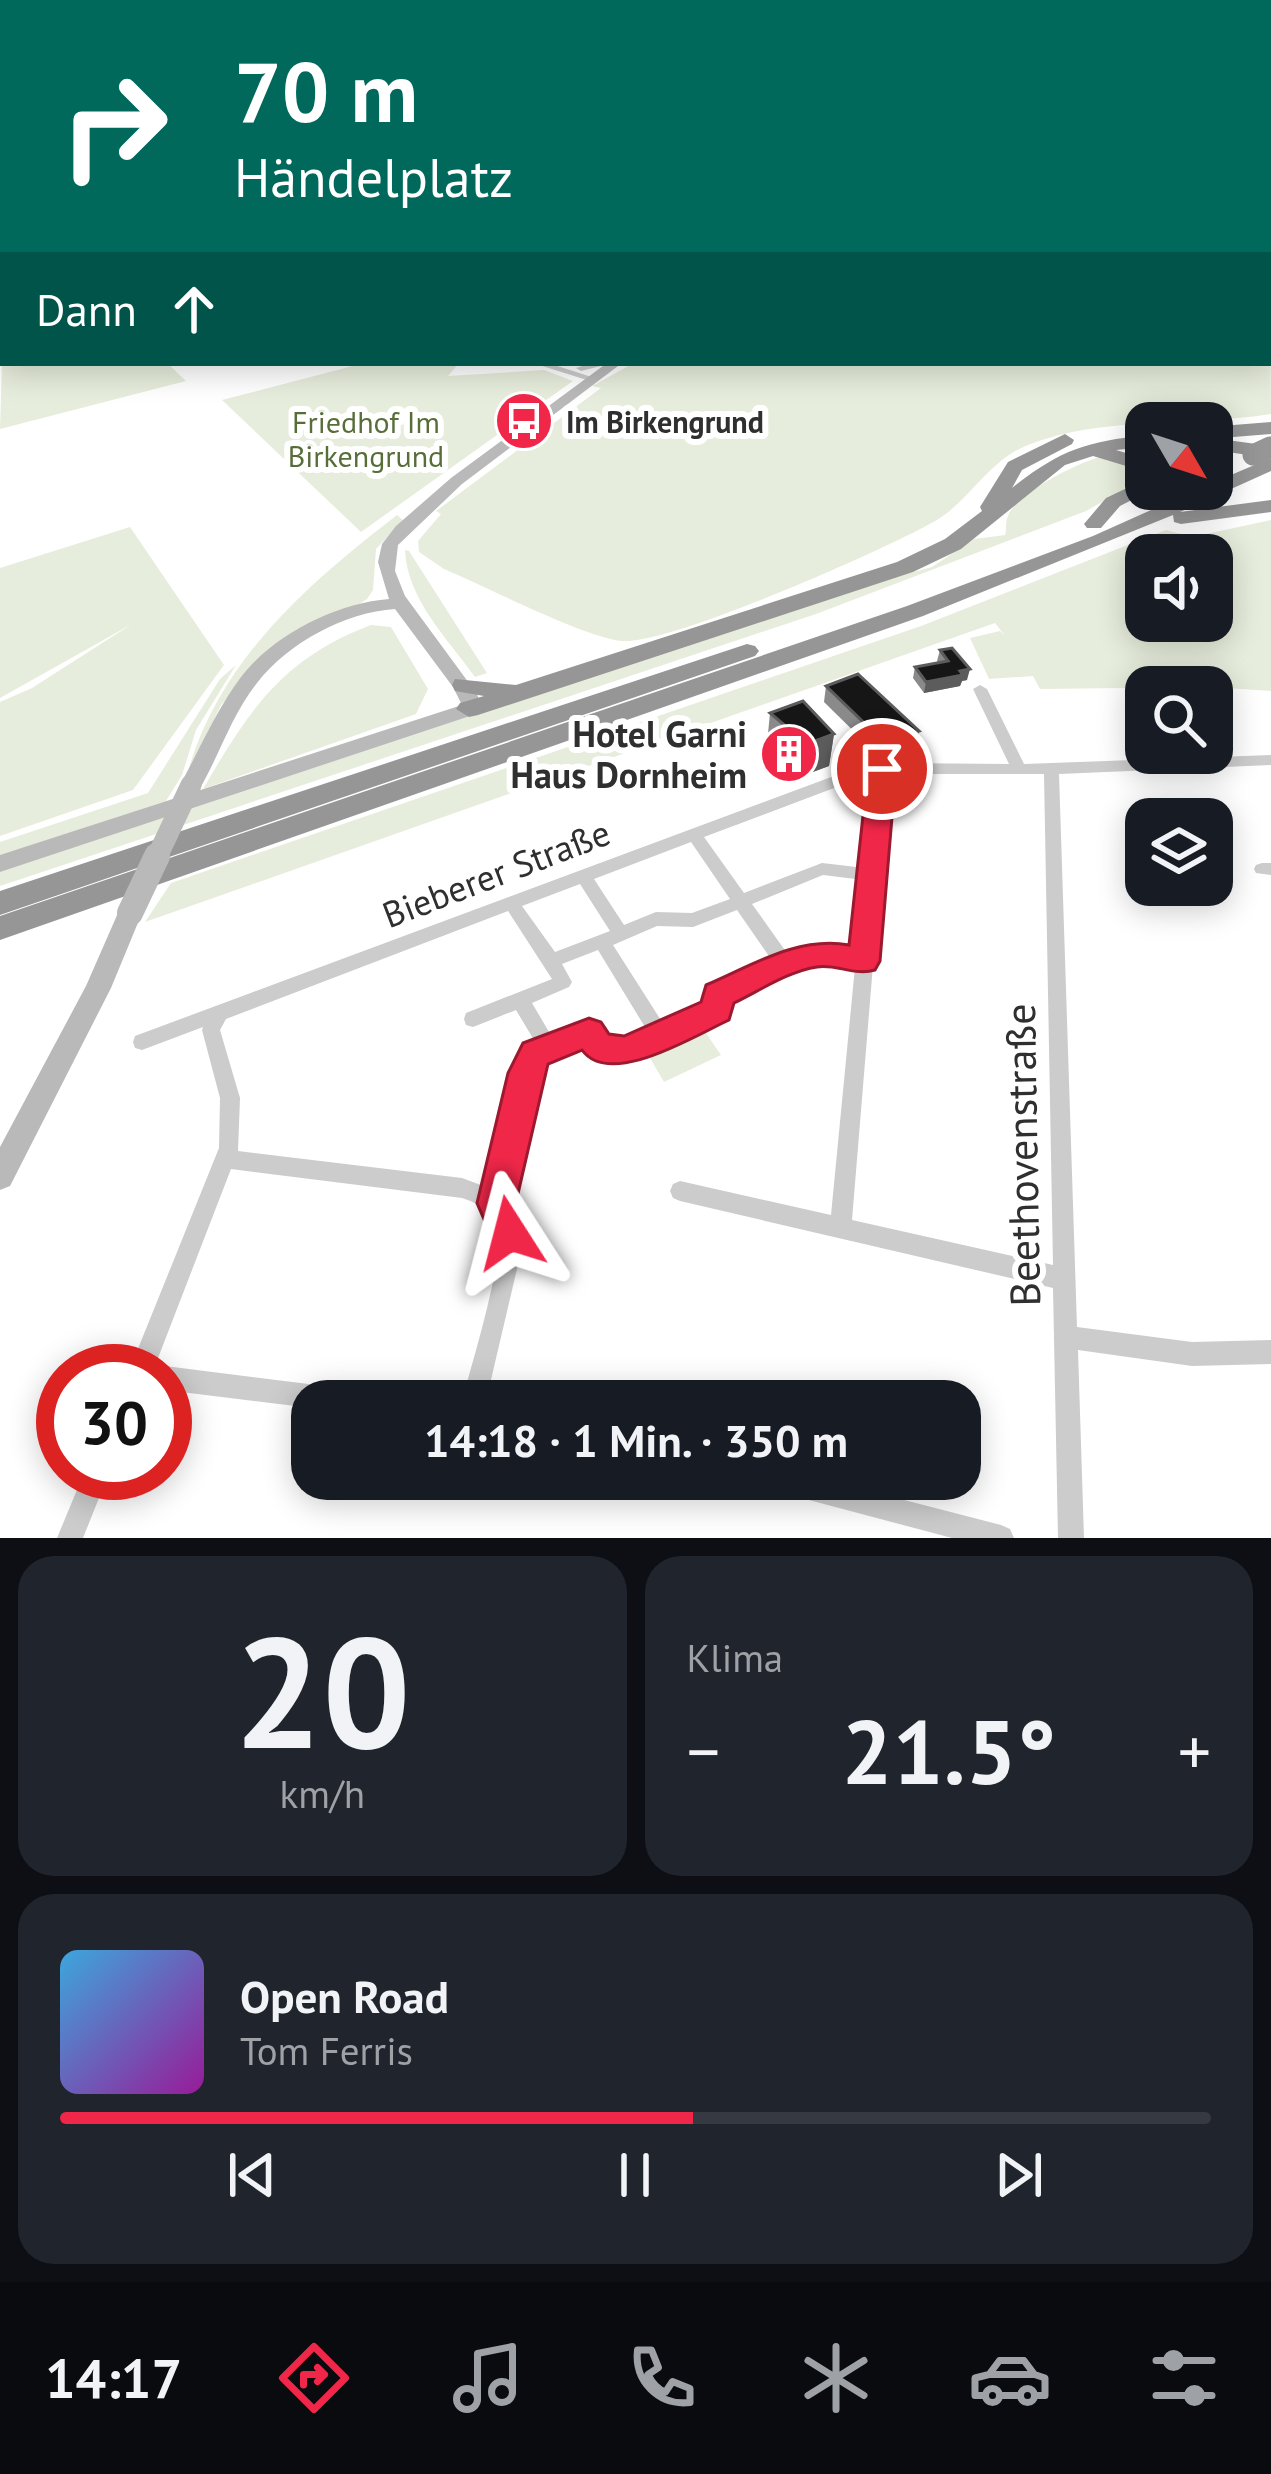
<!DOCTYPE html>
<html lang="de">
<meta charset="utf-8">
<style>
:root{--surface:#171b24;--page:#20242c;--text:#f1f3f6;--muted:#9ea1a6;--line:#363941;--accent:#f12749}
body{margin:0;font-family:"PT Sans",sans-serif;background:var(--page);color:var(--text);height:100vh;display:flex;flex-direction:column;font-size:45px;white-space:nowrap}
*{box-sizing:border-box;margin:0}
p{font-size:39px;color:var(--muted)}
.icon{flex:none;width:66px;height:66px;fill:none;stroke:currentColor;stroke-width:2;stroke-linecap:round;stroke-linejoin:round}
.map{position:relative;height:1538px;overflow:hidden}
.drawer{display:flex;flex-direction:column;gap:18px;padding:18px;background:#0d0f14;flex:1}
.drawer>*{flex:none}
.guide{position:absolute;left:0px;top:0px;width:1272px;height:366px;box-shadow:0 6px 30px #0003;background:#00695c;color:#fff;overflow:hidden}
.needle{width:78px;rotate:129deg}
.buttons{position:absolute;left:1125px;top:402px;display:grid;gap:24px}
.buttons a{display:grid;place-items:center;width:108px;height:108px;border-radius:24px;background:var(--surface);box-shadow:0 6px 30px #0003;font-size:60px}
.speed{position:absolute;left:36px;top:1344px;display:flex;gap:24px;font-size:60px;font-weight:700;text-align:center}
.speed>*{display:grid;place-content:center;width:156px;height:156px;border-radius:50%;background:var(--surface);box-shadow:0 6px 30px #0003;line-height:1}
.speed .limit{border:18px solid #d22;background:#fff;color:#111}
.pin{position:absolute;display:grid;place-items:center;width:102px;height:102px;color:#fff;margin:-51px;border:6px solid #fff;border-radius:50%;box-shadow:0 3px 12px #0007}
.me{position:absolute;width:132px;margin:-66px;rotate:351deg;stroke-linejoin:round;filter:drop-shadow(0 0 9px #0008)}
.turn{display:flex;align-items:center;gap:42px;height:252px;padding:0 36px;font-size:54px}
.turn .icon{width:156px;height:156px;stroke-width:2.5}
.turn b{display:block;font-size:84px;line-height:102px}
.then{display:flex;align-items:center;height:114px;padding:0 36px;background:#0003;gap:24px;font-size:45px}
.big{font-size:90px;font-weight:700;line-height:1.1}
.drawer .card{flex:1;display:flex;flex-direction:column;justify-content:center;gap:18px;min-width:0;padding:0 42px;border-radius:36px;background:var(--page)}
.drawer .dial{align-items:center;gap:0}
.dial b{font-size:156px;line-height:1}
.song{display:flex;align-items:center;gap:36px}
.cover{width:144px;height:144px;border-radius:18px;background:linear-gradient(135deg,hsl(200 70% 55%),hsl(300 70% 35%))}
.played{height:12px;border-radius:6px;background:linear-gradient(90deg,var(--accent) 55%,var(--line) 55%)}
.keys{display:flex;justify-content:space-around;direction:ltr}
.heat{display:flex;justify-content:space-between;align-items:center;font-size:66px;direction:ltr}
.drawer .tiles{flex:1;display:grid;gap:18px;grid-template-columns:1fr 1fr}
.card:last-child{grid-column:span 2}
.trip{position:absolute;left:291px;top:1380px;width:690px;height:120px;border-radius:36px;background:var(--surface);box-shadow:0 6px 30px #0003;font-weight:700;line-height:120px;text-align:center}
.tabs{display:flex;height:192px;justify-content:space-around;align-items:center;background:#090b0e;color:var(--muted)}
.tabs .icon{width:84px;height:84px}
.tabs .on{color:var(--accent)}
.tabs b{font-size:54px;color:var(--text)}
.map>svg:first-child{display:block}
</style>
<div class="map">
<svg width="1271" height="1538" viewBox="0 0 1271 1538">
<rect width="100%" height="100%" fill="#fff"/>
<path fill="#e7eddc" fill-rule="evenodd" d="M1269 160 1271 414C1190 427 1106 415 1028 445 989 460 970 500 937 520 889 548 670 645 622 641 583 637 485 586 444 569L419 552 418 541 441 514 436 511 601 388 592 386 634 363H1269Z
M3 327V363H167L186 381 0 429Z
M364 363H459L448 376 544 370 573 381 361 532 222 400Z
M1100 457 1145 471 1146 478 1086 511 816 614 0 886V870L874 583 932 567 974 539 1005 535C1007 529 1005 522 1008 516 1015 494 1079 462 1100 457Z
M397 515 403 520 376 549 373 590 367 599 243 679 221 705 187 775C218 661 308 584 397 515Z
M1271 520V691L1212 687 1040 689 1033 676 989 679 970 638 1000 631 1005 636 995 623 145 922 171 883 921 626 1166 530 1192 537ZM1146 555H1212V621H1146Z
M130 527 224 665 133 790 0 836V702L32 688 132 624 0 698V568Z
M405 550 409 551 487 673 475 677C447 638 407 599 405 550Z
M371 625 391 627 428 689 416 714 203 789C249 710 283 658 371 625Z
M236 665 196 730 182 775 166 801 0 856V842L148 793 220 679Z
M699 1023 721 1055 664 1082 644 1048Z"/>
<g fill="none" stroke-linecap="round" stroke-linejoin="round">
<path fill="#ccc" fill-rule="evenodd" d="M533 363H548L598 379 593 382Z
M592 363H612L581 371 576 368Z
M980 685 987 689 1024 764 1271 755V765L1059 774 1077 1327 1192 1342 1271 1340V1364L1192 1366 1078 1350 1084 1538H1058L1053 1288 680 1201 673 1198 670 1191 673 1184 680 1181 831 1215 855 967C803 960 773 978 727 999L725 1015 625 1059 592 1053 585 1042 555 1053 539 1065 507 1202 520 1231V1256L486 1401H462C471 1366 506 1255 497 1226 492 1210 477 1203 462 1198L231 1169 153 1371H129L219 1148 220 1098 202 1030 203 1027 142 1050 135 1048 133 1042 135 1036 842 773 893 763 1009 764 973 689ZM889 774H1044L1053 1265 852 1220 880 880 883 875 881 871ZM874 777 865 868 822 863 744 893 704 837 850 782ZM691 842 730 899 692 913 656 912 624 925 594 879ZM823 875 864 880 857 953 821 951 789 956 752 904ZM580 884 610 931 555 952 522 906ZM737 910 773 962 712 990 709 1006 664 1025 613 945 657 926 693 927ZM508 911 552 979 466 1013 464 1019 466 1025 473 1027 516 1010 537 1045 523 1055 520 1061 489 1188 462 1178 238 1151 240 1098 220 1030 226 1019ZM598 950 648 1032 624 1043 605 1040 596 1026 589 1024 552 1037 532 1003 569 987 572 982 562 964Z
M1262 863H1271V875L1256 873 1254 869 1256 865Z
M165 1366 349 1389 357 1393 361 1401H312V1408L165 1390V1371H156Z
M84 1473H109L83 1538H57Z
M763 1479H823L1001 1525 1010 1529 1014 1538H952L775 1491 766 1488Z"/>
<path fill="#b9b9b9" fill-rule="evenodd" d="M607 363H622L462 484 398 545 395 571 405 596 477 694 480 702 476 714 0 872V855L462 705 453 687 395 609C345 612 288 643 257 683 232 714 219 756 199 790H183L180 785C200 749 216 710 241 677 273 635 336 603 389 599L378 562 382 544 396 526 451 478Z
M130 904 138 906 142 913 111 988 10 1186 0 1190V1147L86 986 118 913 122 906Z"/>
<path fill="#969696" fill-rule="evenodd" d="M1271 422V434L1221 438 1212 432 1221 426Z
M1065 434 1074 440 1072 444 1022 470 1012 488C1060 450 1085 442 1146 435V447L1116 450 1146 459V472L1093 456 1065 465 961 549 913 572 478 715 469 717 456 709 460 703 484 696 455 691 452 685 455 679 516 685 897 562 945 539 982 511 980 507 1008 462Z
M1212 438 1271 446V458L1212 450Z
M1271 458V471L1180 512 1271 500V512L1181 524 1174 522 1173 515 923 616 0 940V916L907 606 1093 536 1198 489H1212V483Z
M1146 479V489H1153L1120 506 1101 528H1087L1084 524 1106 498Z
M747 644 755 646 759 651 755 656 0 915V891Z"/>
<path stroke="#b9b9b9" stroke-width="21" d="M156 859 191 785"/>
<path stroke="#b9b9b9" stroke-width="26" d="M130 913 157 856"/>
<path stroke="#969696" stroke-width="21" d="M1253 455 1270 447"/>
</g>
<path fill="#8a8a8a" d="M940 650 967 680 962 681 960 686 924 693 913 678 915 667 939 663 937 661Z
M826 686 919 731 916 747 879 756 824 702Z
M770 713 834 734 829 766 802 776 767 744Z"/>
<path fill="#5c5c5c" d="M970 669 967 680 962 681 960 686 924 693 926 682Z
M919 731 916 747 879 756 882 740Z
M834 734 829 766 802 776 807 744Z"/>
<path fill="#161616" stroke="#5c5c5c" stroke-width="3" d="M952 648 970 669 960 671 963 675 926 682 915 667 948 661 940 650Z
M858 674 919 731 882 740 826 686Z
M803 701 834 734 807 744 770 713Z"/>
<linearGradient id="sky" x2="0" y2="1"><stop stop-color="#9bc7ea"/><stop offset="0.43" stop-color="#fff"/><stop offset="1" stop-color="#fff" stop-opacity="0"/></linearGradient>
<rect width="1271" height="375" fill="url(#sky)"/>
<path fill="#f12749" stroke="#9d192f" stroke-width="3" d="M882 760 896 769 880 961 875 970C855 976 837 964 817 967 789 971 759 991 734 1003L729 1020C696 1035 610 1089 582 1050L548 1064 517 1198 530 1233 524 1247 510 1252 496 1247 477 1203 508 1073 523 1043 589 1018 601 1022 609 1034 624 1036 701 1002 706 985C753 965 797 936 849 945L868 769Z"/>
<defs>
<g id="bus-disc" transform="scale(3)"><circle r="9.5" fill="#f12749" stroke="#fff"/><path d="M-5-6H5V4H4V6H2V4H-2V6H-4V4H-5ZM-3.5-4V0h7V-4ZM-3.5 1.2v1.5H-2V1.2ZM2 1.2v1.5H3.5V1.2Z" fill="#fff"/></g>
<g id="building-disc" transform="scale(3)"><circle r="9.5" fill="#f12749" stroke="#fff"/><path d="M-4-6H4V6H1V3H-1V6H-4ZM-2.5-4.3h1.7v1.8h-1.7ZM.8-4.3h1.7v1.8H.8ZM-2.5-1h1.7V.8h-1.7ZM.8-1h1.7V.8H.8Z" fill="#fff"/></g>
</defs>
<g fill-rule="evenodd">
<use href="#bus-disc" x="524" y="421"/>
<use href="#building-disc" x="789" y="754"/>
</g>
<g text-anchor="middle" dominant-baseline="central" stroke-width="12" stroke-linejoin="round" paint-order="stroke">
<g font-size="30" fill="#576e39" stroke="#fff">
<text x="366" y="421">Friedhof Im<tspan x="366" dy="34">Birkengrund</tspan></text>
</g>
<g font-size="30" font-weight="bold" fill="#2f2f2f" stroke="#fff" text-anchor="start">
<text x="566" y="421">Im Birkengrund</text>
</g>
<g font-size="36" font-weight="bold" fill="#2f2f2f" stroke="#fff" text-anchor="end">
<text x="747" y="733">Hotel Garni<tspan x="747" dy="41">Haus Dornheim</tspan></text>
</g>
<g font-size="36" fill="#2f2f2f" stroke="#fff">
<text transform="translate(496 873) rotate(-21)">Bieberer Straße</text>
</g>
<g font-size="42" fill="#2f2f2f" stroke="#fff">
<text transform="translate(1022 1155) rotate(-91)">Beethovenstraße</text>
</g>
</g>
</svg>
<div class="buttons">
<a><svg class="needle" viewBox="-14 -14 28 28"><path d="M0-13l5 13h-10z" fill="#e53935"/><path d="M0 13l5-13h-10z" fill="#9ea1a6"/></svg></a>
<a><svg class="icon" aria-label="sound" viewBox="0 0 24 24"><path d="M4 9h4l5-4v14l-5-4H4zM17 9q2 3 0 6"/></svg></a>
<a><svg class="icon" aria-label="search" viewBox="0 0 24 24"><circle cx="10" cy="10" r="6"/><path d="M15 15l6 6"/></svg></a>
<a><svg class="icon" aria-label="layers" viewBox="0 0 24 24"><path d="M12 4l9 5-9 5-9-5zM3 14l9 5 9-5"/></svg></a>
</div>
<div class="speed"><div class="limit">30</div></div>
<div class="pin" style="left:882px;top:769px;background:#d93025"><svg class="icon" aria-label="arrive" viewBox="0 0 24 24"><path d="M6 21V4h12l-3 4 3 4H6"/></svg></div>
<svg class="me" style="left:510px;top:1233px" viewBox="-20 -20 40 40"><path d="M0-17L14 15 0 8-14 15z" fill="#f12749" stroke="#fff" stroke-width="4"/></svg>
<div class="trip">14:18 · 1 Min. · 350 m</div>
<div class="guide">
<div class="turn"><svg class="icon" aria-label="right" viewBox="0 0 24 24"><path d="M7 20v-9h11M14 6l5 5-5 5"/></svg><div><b>70 m</b>Händelplatz</div></div>
<div class="then">Dann<svg class="icon" aria-label="ahead" viewBox="0 0 24 24"><path d="M12 20V5M6 11l6-6 6 6"/></svg></div>
</div>
</div>
<section class="drawer">
<div class="tiles">
<div class="card dial"><b>20</b><p>km/h</p></div>
<div class="card"><p>Klima</p>
<div class="heat"><a>−</a><b class="big">21.5°</b><a>+</a></div>
</div>
<div class="card">
<div class="song"><i class="cover"></i><div><b>Open Road</b><p>Tom Ferris</p></div></div>
<div class="played"></div>
<div class="keys"><svg class="icon" aria-label="previous" viewBox="0 0 24 24"><path d="M18 5L8 12l10 7zM5 5v14"/></svg><svg class="icon" aria-label="pause" viewBox="0 0 24 24"><path d="M8 5v14M16 5v14"/></svg><svg class="icon" aria-label="next" viewBox="0 0 24 24"><path d="M6 5l10 7-10 7zM19 5v14"/></svg></div>
</div>
</div>
</section>
<nav class="tabs">
<b>14:17</b>
<svg class="icon on" aria-label="directions" viewBox="0 0 24 24"><path d="M12 3l9 9-9 9-9-9zM9 14v-3h6M13 9l2 2-2 2"/></svg>
<svg class="icon" aria-label="music" viewBox="0 0 24 24"><path d="M9 18V5l10-2v13"/><circle cx="6" cy="18" r="3"/><circle cx="16" cy="16" r="3"/></svg>
<svg class="icon" aria-label="phone" viewBox="0 0 24 24"><path d="M5 4h4l2 5-3 2q2 4 5 5l2-3 5 2v4C11 20 4 13 5 4z"/></svg>
<svg class="icon" aria-label="climate" viewBox="0 0 24 24"><path d="M12 3v18M4 7l16 10M4 17L20 7"/></svg>
<svg class="icon" aria-label="car" viewBox="0 0 24 24"><path d="M5 17H2v-5l4-1 3-4h7l3 4 3 1v5h-3M9 17h6M6 11h13"/><circle cx="7" cy="17" r="2"/><circle cx="17" cy="17" r="2"/></svg>
<svg class="icon" aria-label="filters" viewBox="0 0 24 24"><path d="M4 7h16M4 17h16"/><circle cx="9" cy="7" r="2"/><circle cx="15" cy="17" r="2"/></svg>
</nav>
